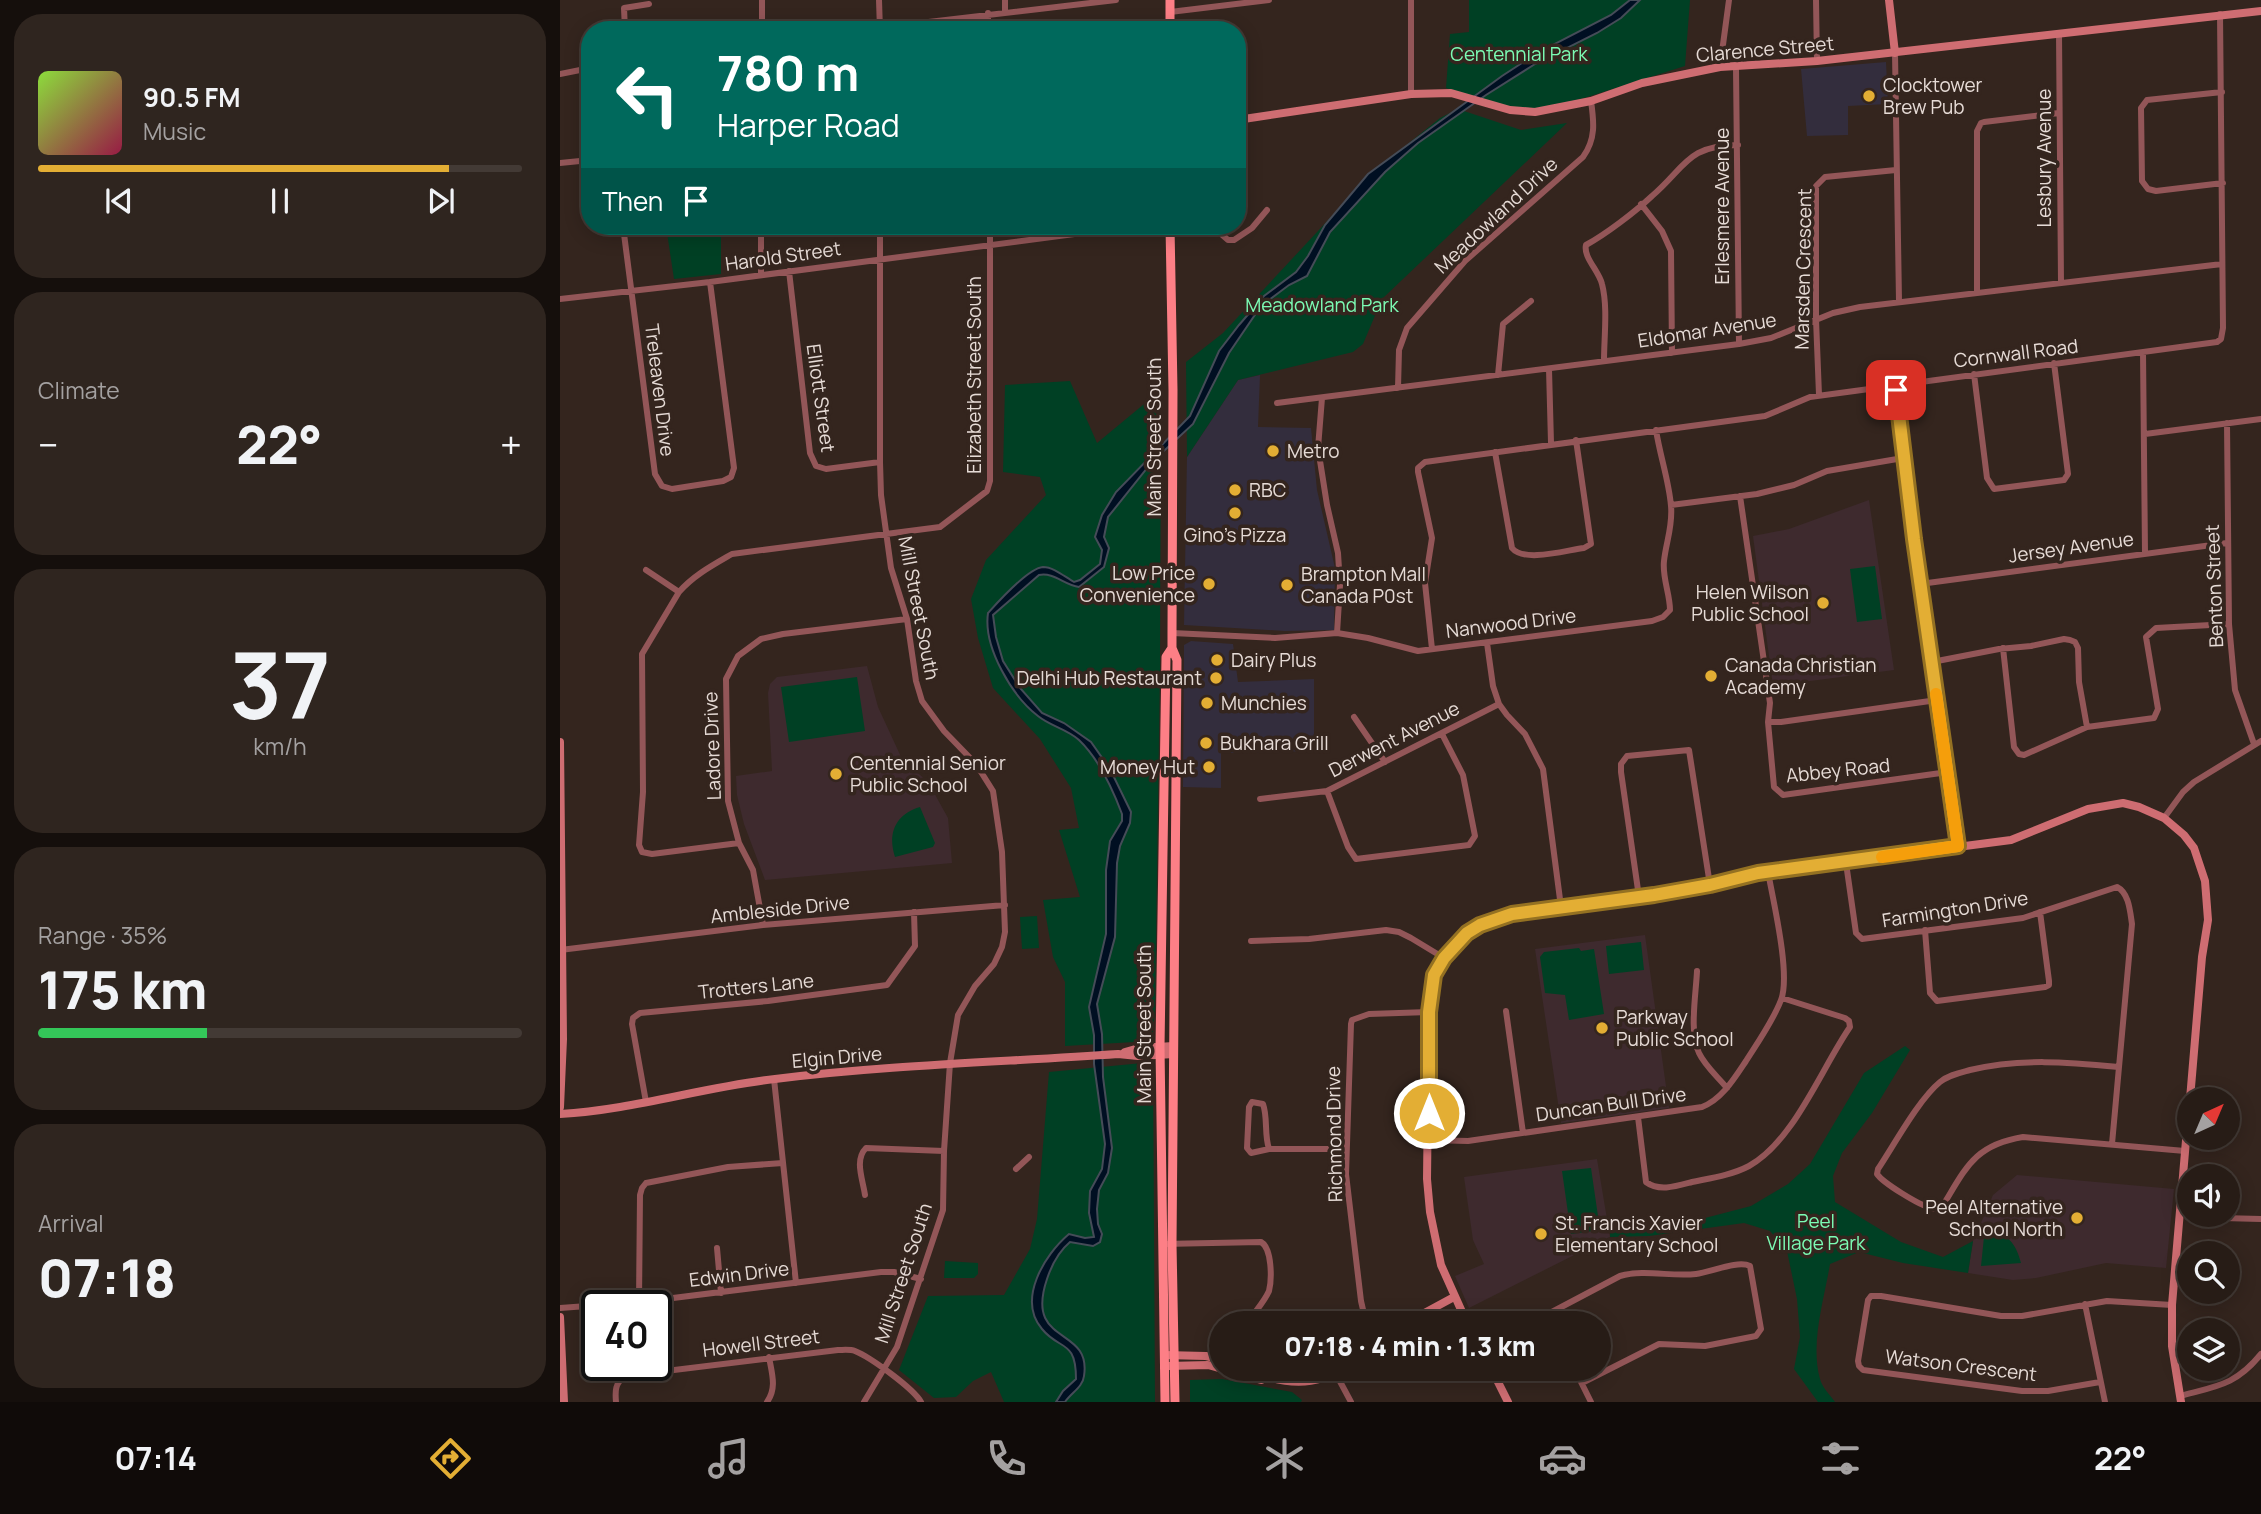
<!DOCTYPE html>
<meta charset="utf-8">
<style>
:root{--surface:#271c16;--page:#2f251f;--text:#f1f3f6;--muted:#a4a1a1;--line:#433a35;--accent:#e3ae34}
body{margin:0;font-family:Manrope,sans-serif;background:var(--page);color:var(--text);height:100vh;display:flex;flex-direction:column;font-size:26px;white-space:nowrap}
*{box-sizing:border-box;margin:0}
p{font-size:23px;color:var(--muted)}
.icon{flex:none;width:38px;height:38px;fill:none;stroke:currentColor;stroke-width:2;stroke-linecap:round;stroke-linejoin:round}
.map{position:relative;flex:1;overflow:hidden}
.drawer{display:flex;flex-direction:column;gap:14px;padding:14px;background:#150f0c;width:560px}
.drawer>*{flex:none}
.guide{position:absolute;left:21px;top:21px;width:665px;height:214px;border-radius:28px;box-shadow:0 4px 18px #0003,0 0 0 2px var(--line);background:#00695c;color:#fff;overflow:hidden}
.needle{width:46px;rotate:44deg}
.controls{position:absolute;left:1617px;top:1087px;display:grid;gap:14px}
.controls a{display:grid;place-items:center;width:63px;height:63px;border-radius:50%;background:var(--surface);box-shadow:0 4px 18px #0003,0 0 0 2px var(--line);font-size:35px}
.speed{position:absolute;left:21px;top:1290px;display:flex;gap:14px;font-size:35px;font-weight:700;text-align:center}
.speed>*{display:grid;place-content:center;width:91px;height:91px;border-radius:50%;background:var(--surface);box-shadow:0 4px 18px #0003,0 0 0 2px var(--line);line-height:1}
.speed .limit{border:4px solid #111;border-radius:10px;background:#fff;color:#111}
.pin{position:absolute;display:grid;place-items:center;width:60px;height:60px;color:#fff;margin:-30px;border-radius:14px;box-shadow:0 4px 10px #0006}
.me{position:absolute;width:77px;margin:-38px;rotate:0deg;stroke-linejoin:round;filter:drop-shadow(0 0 5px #0008)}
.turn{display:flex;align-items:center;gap:24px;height:147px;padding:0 21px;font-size:32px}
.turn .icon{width:91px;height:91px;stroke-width:2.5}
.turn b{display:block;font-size:49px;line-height:60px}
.then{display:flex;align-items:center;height:66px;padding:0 21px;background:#0003;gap:14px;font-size:26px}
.big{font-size:52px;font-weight:800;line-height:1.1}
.drawer .card{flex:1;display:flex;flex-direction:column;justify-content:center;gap:10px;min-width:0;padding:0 24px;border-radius:28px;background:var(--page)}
.drawer .dial{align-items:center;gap:0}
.dial b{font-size:91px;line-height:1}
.song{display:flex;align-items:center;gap:21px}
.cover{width:84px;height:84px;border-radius:10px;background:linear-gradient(135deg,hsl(90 70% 55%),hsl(340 70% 35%))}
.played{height:7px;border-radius:4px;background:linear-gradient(90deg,var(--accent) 85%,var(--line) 85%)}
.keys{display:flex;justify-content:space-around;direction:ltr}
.heat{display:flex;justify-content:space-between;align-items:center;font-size:38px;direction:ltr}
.charge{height:10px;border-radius:5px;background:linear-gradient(90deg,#34c759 35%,var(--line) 0)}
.trip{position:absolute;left:649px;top:1311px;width:402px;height:70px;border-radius:35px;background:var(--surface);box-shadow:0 4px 18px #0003,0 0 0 2px var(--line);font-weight:800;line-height:70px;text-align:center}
.tabs{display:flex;height:112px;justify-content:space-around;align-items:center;background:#100b09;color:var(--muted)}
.tabs .icon{width:49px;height:49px}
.tabs .selected{color:var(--accent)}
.tabs b{font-size:32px;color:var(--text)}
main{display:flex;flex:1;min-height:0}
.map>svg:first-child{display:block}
</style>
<main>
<section class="drawer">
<div class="card">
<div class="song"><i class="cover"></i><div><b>90.5 FM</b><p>Music</p></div></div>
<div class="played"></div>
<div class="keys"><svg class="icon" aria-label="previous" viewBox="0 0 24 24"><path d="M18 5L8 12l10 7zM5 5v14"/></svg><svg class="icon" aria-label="pause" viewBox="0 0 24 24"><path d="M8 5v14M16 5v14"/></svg><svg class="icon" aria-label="next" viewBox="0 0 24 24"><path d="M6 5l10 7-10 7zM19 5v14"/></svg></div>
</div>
<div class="card"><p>Climate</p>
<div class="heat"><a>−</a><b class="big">22°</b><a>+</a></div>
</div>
<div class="card dial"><b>37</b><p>km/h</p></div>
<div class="card"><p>Range · 35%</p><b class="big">175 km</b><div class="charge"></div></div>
<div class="card"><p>Arrival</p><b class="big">07:18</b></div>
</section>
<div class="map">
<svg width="1701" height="1402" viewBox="0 0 1701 1402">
<rect width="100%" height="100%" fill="#34251e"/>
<path fill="#332d3d" d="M1326 62 1328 104 1288 106V135L1247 136 1241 69Z
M700 375 698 427 751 428 757 490 775 568 774 630 725 631 624 625 627 457 678 380Z
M631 641 673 644 678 682 754 679V751L661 753V788L623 787 624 645Z"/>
<path fill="#3e2a2e" d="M1309 500 1334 670 1213 686 1193 536 1229 529Z
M307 666 318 707 342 759 368 782 388 818 392 863 205 880 184 824 177 795 176 776 212 771 208 693 210 684 217 677Z
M1085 935 1109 1108 1001 1123 975 949Z
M1037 1159 1050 1237 909 1308 895 1276 924 1264 913 1240 904 1177Z
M1457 1175 1614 1189 1606 1268 1546 1263 1476 1278 1453 1280 1408 1273 1413 1241 1433 1195Z"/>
<path fill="#004024" d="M909 0H1130L1125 66 1021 99 968 110 938 106 886 88 890 34 909 32Z
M898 109 961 130 1007 123 822 299 803 344 793 352 678 380 627 457 626 362 663 333 812 173 880 118Z
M106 226H161V274L114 279Z
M510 381 537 443 601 390 600 669 595 1008 592 1041 505 1046V982L493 957 483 900 520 897 499 830 519 828 511 788 480 739 433 688 418 638 411 599 426 560 486 495 480 477 443 472 445 385Z
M1315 566 1322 619 1297 622 1290 569Z
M297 677 305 731 229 742 221 687Z
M360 807 375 843 373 847 335 857C327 833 336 814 360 807Z
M477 916 479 948 462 949 460 917Z
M1081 942 1084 970 1049 974 1046 946Z
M1019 948 1021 951 1034 949 1044 1014 1009 1020 1005 995 985 993 980 957 984 952Z
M1345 1046 1350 1050 1312 1113 1282 1153 1273 1176 1275 1202 1341 1242 1383 1257 1413 1241 1408 1273 1343 1263 1299 1252 1270 1264C1264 1300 1250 1343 1260 1379 1262 1387 1270 1395 1275 1402H1258L1234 1369 1240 1337 1237 1299 1227 1251 1210 1231 1184 1223 1089 1236 1050 1237V1230L1126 1223 1191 1206 1228 1184 1250 1164 1304 1073Z
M593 1062 595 1402H444L431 1372 413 1381 396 1397 374 1398 339 1370 368 1296 444 1295 470 1249 477 1219 489 1072Z
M1031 1168 1040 1230 1011 1234 1002 1171Z
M1425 1227C1446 1233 1456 1242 1461 1263L1421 1266Z
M385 1261 418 1263V1274L414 1278H384Z
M662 1379 732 1392 742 1400 741 1402H630V1380Z"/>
<path fill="#000f22" stroke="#454c58" stroke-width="2" d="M1070 0H1080L1061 18 1037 33 975 64 926 95 858 143 825 172 770 232 747 276 729 285 701 306 669 353 633 424 592 462 548 517 544 537 549 548 544 567 519 587C504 585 494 572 479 575L433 615 436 637 443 661 460 688 482 713 504 723 531 742 550 769 571 812 570 823 560 846 557 863 555 937 537 1004 542 1034 543 1077 552 1148 548 1173 539 1190 537 1209 538 1224 542 1234 540 1242 533 1246 510 1242C498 1252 492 1264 487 1279 464 1347 532 1325 524 1376 523 1387 511 1393 505 1402H496L503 1391 516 1379C516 1339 500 1351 482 1329 457 1300 484 1255 509 1234L525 1238 534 1237 529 1213 530 1191 542 1169 545 1144 534 1064V1035L529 1007 546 934V870L550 841 562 821V814C553 790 539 759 519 740 507 729 490 726 478 716 452 696 423 647 428 613 438 602 468 568 483 567 494 567 505 577 514 582L520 580 540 564 542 550 535 537 542 515 556 492 630 416 659 351 679 325 704 296 736 272 748 256 765 225 808 174 942 76 979 52 1051 15Z"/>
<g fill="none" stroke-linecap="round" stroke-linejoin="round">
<path stroke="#935658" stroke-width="6" d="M319 0 320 30
M851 0V94
M1256 0 1257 61
M445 12V0
M610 12 709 0
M428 13V30
M65 30 64 8 89 4
M202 30V0
M300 30 556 0
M1499 33 1501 283
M1335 53 1339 301
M1160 67 1169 0
M1176 68 1179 344
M0 74 30 68
M1662 92 1587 100 1581 108 1582 181 1588 189 1596 191 1663 183
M0 163 30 160
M1081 204 1102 231 1111 251 1112 353
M63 226 95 474 102 486 112 489 163 481 171 477 174 468 150 282
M201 226V275
M652 226 668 240H674L692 228 707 210
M229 271 250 453 256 466 266 469 320 462
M1417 292V131L1421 123 1424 122 1499 113
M0 299 150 282 575 226
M1583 352 1585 553
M1044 361C1044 337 1048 307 1042 284 1039 271 1023 257 1026 245 1046 234 1075 212 1092 196 1125 168 1127 145 1178 145
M989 369 991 443
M1414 374 1427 478 1434 489 1504 480 1508 474 1494 363
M938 375 943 324 971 301
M1335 384 1347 492 1398 846
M838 388 839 350 847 328 905 261 1023 157C1036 139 1034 122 1031 101
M1259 395 1256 319V186L1265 177 1336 170
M762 398 758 448 767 505 778 553 780 585 777 633
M717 403 1179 344 1211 338 1273 313 1300 307 1662 264
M1667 423 1669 624 1675 690 1694 744
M1585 434 1701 419
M935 452 952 548C964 563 1007 550 1024 548L1031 544 1016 440
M1180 496 1210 703 1208 722 1214 787 1223 795 1388 772
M1111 505 1197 494 1234 485 1267 471 1343 458
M86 570 119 592
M1360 584 1667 543
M612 633 715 638 777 633 808 638 858 651 1092 621 1103 617 1110 610C1110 594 1102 577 1104 561 1106 542 1113 526 1111 506 1109 481 1100 456 1096 430
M927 643 933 686 939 704 947 715 965 734 983 769 1001 907
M1443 648 1454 747 1459 754 1464 755 1527 727 1594 718 1598 709 1586 637 1596 628 1669 624
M872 649 865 583 872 538 858 472V468L865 462 1205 416 1250 397 1657 342 1661 339 1663 328 1660 14
M1372 662 1439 649 1471 646 1504 639 1510 640 1515 642 1518 648 1519 682 1527 727
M794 717 825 762
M1208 722H1221L1377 700
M767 791 788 847 796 859 909 845 915 836 903 775 882 734
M700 799 767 791 939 704
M1604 818 1623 792 1634 782 1701 741
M179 843 92 854 82 852 79 845 83 792 82 654 119 592C134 575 153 565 172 554L380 527 427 491 430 481V226
M1286 863 1296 933 1302 939 1463 918 1557 887C1569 893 1570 911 1572 924L1552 1144
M1079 897 1061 772V764L1067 756 1129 750 1150 885
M203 925 193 870 179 843 168 801 166 679 178 656 201 639 223 634 347 619
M1365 930 1370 993 1377 1001 1485 987 1489 985V981L1480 912
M691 941 749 939 826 930 839 932 851 938 884 958
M0 950 203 925 445 905
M1137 971C1136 994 1129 1033 1139 1053 1145 1066 1158 1077 1167 1088
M946 1011 963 1133
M1559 1067C1508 1062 1460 1058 1410 1070 1399 1073 1389 1075 1380 1082 1359 1099 1334 1145 1318 1169L1317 1174C1323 1183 1359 1205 1371 1208 1377 1210 1377 1209 1382 1207 1406 1168 1414 1145 1463 1137L1625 1151
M214 1079 236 1283
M86 1102 72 1024 73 1018 80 1013 208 1001 327 985 355 946 354 912
M1078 1117 1086 1182C1099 1192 1117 1186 1132 1182 1151 1178 1172 1175 1189 1166 1234 1141 1261 1069 1290 1027L1289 1021 1285 1018 1222 998
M868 1140 908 1141 1142 1107C1162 1099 1174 1079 1186 1061 1198 1042 1213 1021 1221 1000 1231 975 1213 900 1208 872
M709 1149 691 1153 687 1148 689 1107 692 1102 703 1104C708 1118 704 1134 709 1149H786
M456 1169 469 1157
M305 1195C303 1180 294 1160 306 1148L384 1151
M1662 1218 1701 1219
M603 1244 701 1242C712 1248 712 1279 709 1291 705 1300 699 1307 693 1315
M157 1248 161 1293
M79 1302 80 1195 82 1188 86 1183 168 1167 223 1163
M1525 1304 1545 1402
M0 1308 81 1302 321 1272H334L361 1279
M811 1323 804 1314 801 1301 786 1174 791 1024 792 1020 809 1014 869 1012
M971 1323 1060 1276C1085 1269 1111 1277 1136 1274 1151 1272 1178 1260 1190 1266L1201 1329 1196 1336 1145 1346 1099 1344 1022 1383
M1014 1368 1031 1402
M776 1374 791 1402
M1540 1382 1488 1391H1462L1303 1370 1299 1366 1298 1361 1308 1300 1311 1296H1321L1441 1316H1462L1547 1301 1612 1305
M1620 1396C1657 1386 1676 1385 1701 1354
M56 1402C55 1391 55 1383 65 1376L278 1350C283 1350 290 1349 295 1351 310 1357 353 1388 361 1402
M207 1402C217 1388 212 1374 209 1357
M304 1402 337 1347 383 1210 384 1151 390 1063 398 1015 415 986 434 964 442 947 445 932 442 852 433 791 416 764 384 731 362 701 356 681 347 619 331 568 321 495 320 462V226"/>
<path stroke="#cf6d72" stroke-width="8" d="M1329 0 1335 53
M677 120 851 94 891 93 950 110 975 112 1031 101 1082 83 1160 67 1257 61 1701 11
M0 742 3 1039 0 1107
M565 1052 579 1048 614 1046
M0 1114C72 1110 143 1087 215 1079 329 1065 444 1062 558 1054L578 1056 614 1054
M0 1317 4 1402
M846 1323 894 1297
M907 1323 881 1265 870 1212 867 1179 869 1012 874 975 884 958 907 933 931 920 978 910 1079 897 1150 885 1198 873 1451 840 1528 809 1563 803 1579 807 1604 818 1624 835 1634 848 1645 881 1648 920 1642 957 1630 1099
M604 1355 646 1356 662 1360
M608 1366 648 1365 701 1380 708 1377
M692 1368 703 1372 708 1377C735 1385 760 1384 785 1368
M931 1368 948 1402
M1621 1402 1612 1346V1305L1629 1105"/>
<path stroke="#fd7f86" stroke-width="9" d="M610 0V30
M610 226 613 390 612 633V648L617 660 612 1244 615 1402
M605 1402 600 1047 606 657 612 648"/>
</g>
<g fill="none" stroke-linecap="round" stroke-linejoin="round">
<g stroke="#947122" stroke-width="18">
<path id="route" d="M869 1113V1012L874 975 884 958 907 933 920 925 952 914 1094 895 1150 885 1198 873 1398 846 1354 539 1336 390"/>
</g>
<use href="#route" stroke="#e3ae34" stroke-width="12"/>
<path stroke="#f59e0b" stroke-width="12" d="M1322 857 1398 846 1376 694"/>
</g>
<g fill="#e3ae34" stroke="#34251e" stroke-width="2.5">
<circle cx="1309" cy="96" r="7"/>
<circle cx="713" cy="451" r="7"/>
<circle cx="675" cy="490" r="7"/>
<circle cx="675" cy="513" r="7"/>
<circle cx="649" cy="584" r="7"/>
<circle cx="727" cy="585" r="7"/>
<circle cx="1263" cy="603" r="7"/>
<circle cx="657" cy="660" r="7"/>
<circle cx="1151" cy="676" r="7"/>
<circle cx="656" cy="678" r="7"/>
<circle cx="647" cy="703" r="7"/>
<circle cx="646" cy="743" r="7"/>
<circle cx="649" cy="767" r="7"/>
<circle cx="276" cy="774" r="7"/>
<circle cx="1042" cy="1028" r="7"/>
<circle cx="1517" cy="1218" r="7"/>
<circle cx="981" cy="1234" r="7"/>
</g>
<g text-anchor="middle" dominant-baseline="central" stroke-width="7" stroke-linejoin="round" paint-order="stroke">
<g font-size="19" fill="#e6dbd6" stroke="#34251e">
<text transform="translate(1205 49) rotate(-5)">Clarence Street</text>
<text transform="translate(1484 158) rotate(-90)">Lesbury Avenue</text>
<text transform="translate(1162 206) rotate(-90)">Erlesmere Avenue</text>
<text transform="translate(936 215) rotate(-43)">Meadowland Drive</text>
<text transform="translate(223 256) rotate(-8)">Harold Street</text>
<text transform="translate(1243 269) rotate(-89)">Marsden Crescent</text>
<text transform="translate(1147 330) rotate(-9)">Eldomar Avenue</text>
<text transform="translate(1456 353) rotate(-7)">Cornwall Road</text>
<text transform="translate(414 375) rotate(-90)">Elizabeth Street South</text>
<text transform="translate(100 390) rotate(83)">Treleaven Drive</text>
<text transform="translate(261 398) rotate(82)">Elliott Street</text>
<text transform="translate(594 437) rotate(-90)">Main Street South</text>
<text transform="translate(1511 547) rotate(-8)">Jersey Avenue</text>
<text transform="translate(1654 586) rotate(-92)">Benton Street</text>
<text transform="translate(359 608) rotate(79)">Mill Street South</text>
<text transform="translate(951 623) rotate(-7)">Nanwood Drive</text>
<text transform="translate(834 739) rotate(-27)">Derwent Avenue</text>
<text transform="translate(152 746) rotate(-92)">Ladore Drive</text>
<text transform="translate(1278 770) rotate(-6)">Abbey Road</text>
<text transform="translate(220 909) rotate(-6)">Ambleside Drive</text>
<text transform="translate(1395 909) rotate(-9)">Farmington Drive</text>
<text transform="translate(196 986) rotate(-6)">Trotters Lane</text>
<text transform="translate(584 1024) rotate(-90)">Main Street South</text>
<text transform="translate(277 1057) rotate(-5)">Elgin Drive</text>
<text transform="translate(1051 1104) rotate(-8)">Duncan Bull Drive</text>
<text transform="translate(774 1134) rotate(-91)">Richmond Drive</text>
<text transform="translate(343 1273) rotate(-72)">Mill Street South</text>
<text transform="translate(179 1274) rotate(-7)">Edwin Drive</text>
<text transform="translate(201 1343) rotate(-7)">Howell Street</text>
<text transform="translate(1401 1365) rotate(7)">Watson Crescent</text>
</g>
<g font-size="19" fill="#7cfbb4" stroke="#34251e">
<text x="959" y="54">Centennial Park</text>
<text x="762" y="305">Meadowland Park</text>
<text x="1256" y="1221">Peel<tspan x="1256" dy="22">Village Park</tspan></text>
</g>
<g font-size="19" fill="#e6dbd6" stroke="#34251e" text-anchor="start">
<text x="1323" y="85">Clocktower<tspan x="1323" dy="22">Brew Pub</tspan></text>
<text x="727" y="451">Metro</text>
<text x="689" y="490">RBC</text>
<text x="675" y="535" text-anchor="middle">Gino's Pizza</text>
<text x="635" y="573" text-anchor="end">Low Price<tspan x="635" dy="22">Convenience</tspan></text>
<text x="741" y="574">Brampton Mall<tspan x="741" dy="22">Canada P0st</tspan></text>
<text x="1249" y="592" text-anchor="end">Helen Wilson<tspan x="1249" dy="22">Public School</tspan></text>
<text x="671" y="660">Dairy Plus</text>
<text x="1165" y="665">Canada Christian<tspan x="1165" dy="22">Academy</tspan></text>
<text x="642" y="678" text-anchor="end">Delhi Hub Restaurant</text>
<text x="661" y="703">Munchies</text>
<text x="660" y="743">Bukhara Grill</text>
<text x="290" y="763">Centennial Senior<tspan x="290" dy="22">Public School</tspan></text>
<text x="635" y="767" text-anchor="end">Money Hut</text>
<text x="1056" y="1017">Parkway<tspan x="1056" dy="22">Public School</tspan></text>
<text x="1503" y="1207" text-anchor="end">Peel Alternative<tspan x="1503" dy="22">School North</tspan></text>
<text x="995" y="1223">St. Francis Xavier<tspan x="995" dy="22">Elementary School</tspan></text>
</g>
</g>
</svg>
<div class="controls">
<a><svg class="needle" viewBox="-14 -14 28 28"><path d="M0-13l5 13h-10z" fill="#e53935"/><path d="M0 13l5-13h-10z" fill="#a4a1a1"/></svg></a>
<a><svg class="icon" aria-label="sound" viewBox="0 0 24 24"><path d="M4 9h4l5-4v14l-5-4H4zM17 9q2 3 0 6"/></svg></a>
<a><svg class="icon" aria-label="search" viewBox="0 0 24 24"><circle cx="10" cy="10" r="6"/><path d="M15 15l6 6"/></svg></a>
<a><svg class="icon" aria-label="layers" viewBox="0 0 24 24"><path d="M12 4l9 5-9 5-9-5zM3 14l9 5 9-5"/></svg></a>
</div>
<div class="speed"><div class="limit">40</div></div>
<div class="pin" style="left:1336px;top:390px;background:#d93025"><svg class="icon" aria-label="arrive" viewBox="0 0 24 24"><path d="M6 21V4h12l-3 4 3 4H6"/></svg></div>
<svg class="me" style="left:869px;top:1113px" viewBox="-20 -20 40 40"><circle r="17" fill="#e3ae34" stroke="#fff" stroke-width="3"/><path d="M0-11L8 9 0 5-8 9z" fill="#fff"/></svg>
<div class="trip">07:18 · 4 min · 1.3 km</div>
<div class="guide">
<div class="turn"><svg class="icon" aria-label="left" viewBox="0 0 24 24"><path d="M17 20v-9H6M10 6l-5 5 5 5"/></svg><div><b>780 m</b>Harper Road</div></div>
<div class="then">Then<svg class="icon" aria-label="arrive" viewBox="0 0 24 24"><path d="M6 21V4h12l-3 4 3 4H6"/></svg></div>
</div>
</div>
</main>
<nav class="tabs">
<b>07:14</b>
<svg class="icon selected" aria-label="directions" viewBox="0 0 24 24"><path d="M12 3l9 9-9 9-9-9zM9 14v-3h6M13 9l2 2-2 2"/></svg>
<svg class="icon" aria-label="music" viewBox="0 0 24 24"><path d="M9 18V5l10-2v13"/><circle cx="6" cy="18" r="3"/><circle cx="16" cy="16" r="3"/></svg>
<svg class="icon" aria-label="phone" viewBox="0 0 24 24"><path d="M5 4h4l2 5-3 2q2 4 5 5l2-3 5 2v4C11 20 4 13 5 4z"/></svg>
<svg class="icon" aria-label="climate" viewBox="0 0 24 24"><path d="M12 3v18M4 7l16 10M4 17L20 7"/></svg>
<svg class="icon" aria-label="car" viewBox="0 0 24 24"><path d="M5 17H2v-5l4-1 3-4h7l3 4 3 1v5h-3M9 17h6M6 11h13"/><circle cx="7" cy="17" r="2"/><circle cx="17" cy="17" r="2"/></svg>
<svg class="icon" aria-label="filters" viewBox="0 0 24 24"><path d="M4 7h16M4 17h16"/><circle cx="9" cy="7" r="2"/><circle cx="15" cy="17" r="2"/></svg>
<b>22°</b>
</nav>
